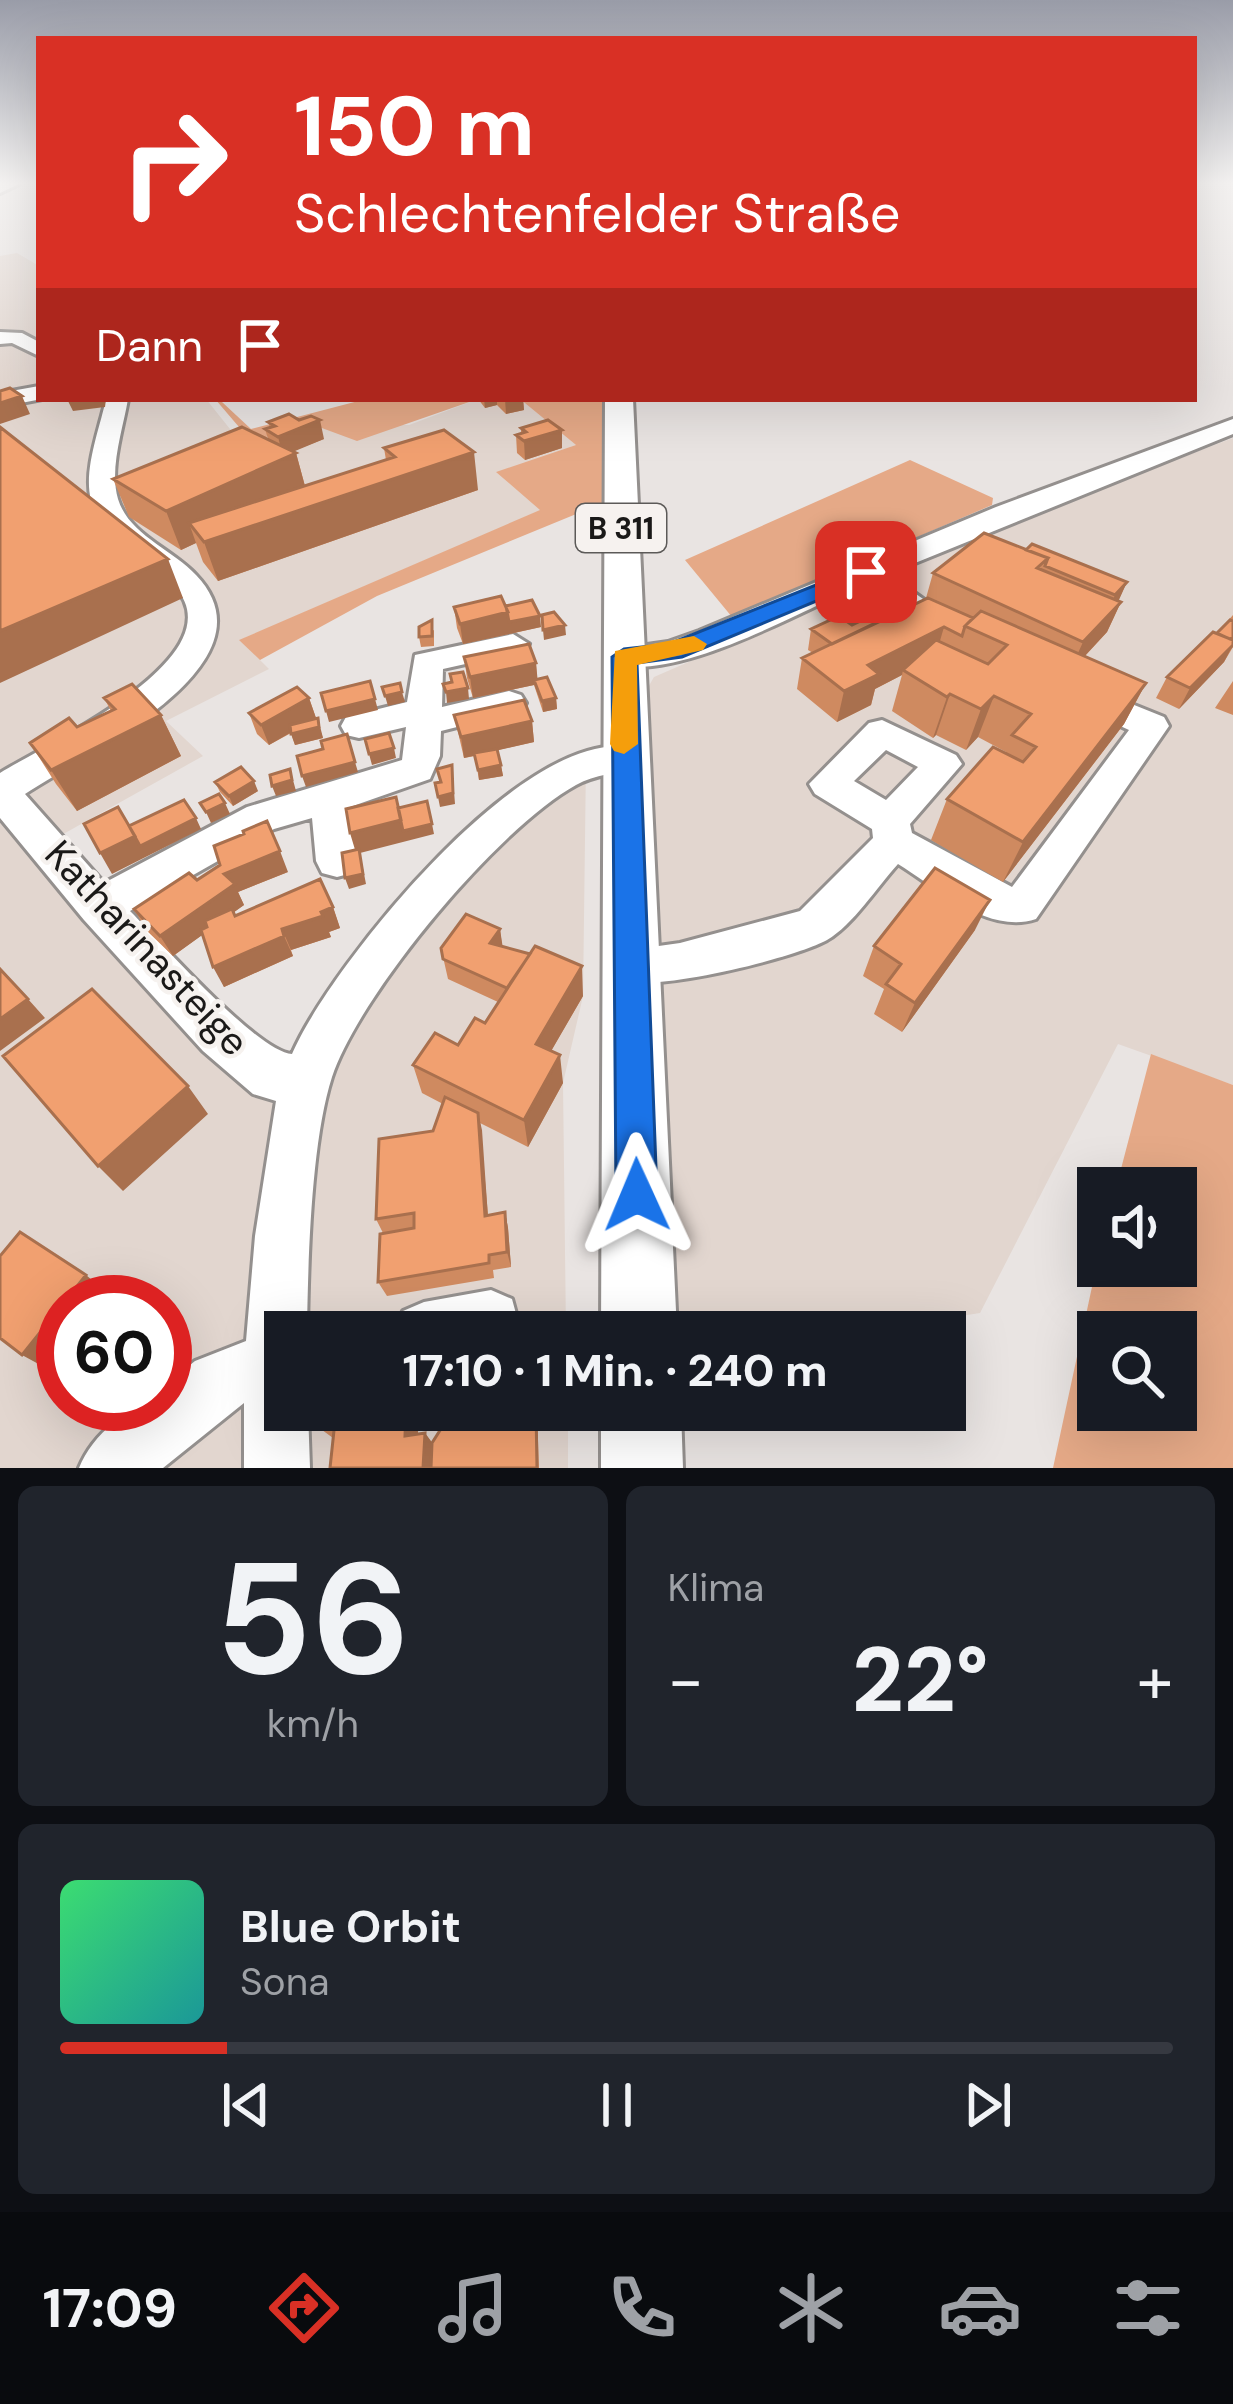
<!DOCTYPE html>
<html lang="de">
<meta charset="utf-8">
<style>
:root{--surface:#171b24;--page:#20242c;--text:#f1f3f6;--muted:#9ea1a6;--line:#363941;--accent:#d93025}
body{margin:0;font-family:"DM Sans",sans-serif;background:var(--page);color:var(--text);height:100vh;display:flex;flex-direction:column;font-size:45px;white-space:nowrap}
*{box-sizing:border-box;margin:0}
p{font-size:39px;color:var(--muted)}
.icon{flex:none;width:66px;height:66px;fill:none;stroke:currentColor;stroke-width:2;stroke-linecap:round;stroke-linejoin:round}
.map{position:relative;height:1468px;overflow:hidden}
.side{display:flex;flex-direction:column;gap:18px;padding:18px;background:#0d0f14;flex:1}
.side>*{flex:none}
.guide{position:absolute;left:36px;top:36px;width:1161px;height:366px;border-radius:0px;box-shadow:0 12px 48px #0002;background:#d93025;color:#fff;overflow:hidden}
.controls{position:absolute;left:1077px;top:1167px;display:grid;gap:24px}
.controls a{display:grid;place-items:center;width:120px;height:120px;border-radius:0px;background:var(--surface);box-shadow:0 12px 48px #0002;font-size:60px}
.speed{position:absolute;left:36px;top:1275px;display:flex;gap:24px;font-size:60px;font-weight:700;text-align:center}
.speed>*{display:grid;place-content:center;width:156px;height:156px;border-radius:50%;background:var(--surface);box-shadow:0 12px 48px #0002;line-height:1}
.speed .limit{border:18px solid #d22;background:#fff;color:#111}
.pin{position:absolute;display:grid;place-items:center;width:102px;height:102px;color:#fff;margin:-51px;border-radius:24px;box-shadow:0 6px 18px #0006}
.me{position:absolute;width:132px;margin:-66px;rotate:359deg;stroke-linejoin:round;filter:drop-shadow(0 0 9px #0008)}
.turn{display:flex;align-items:center;gap:42px;height:252px;padding:0 60px;font-size:54px}
.turn .icon{width:156px;height:156px;stroke-width:2.5}
.turn b{display:block;font-size:84px;line-height:102px}
.then{display:flex;align-items:center;height:114px;padding:0 60px;background:#0003;gap:24px;font-size:45px}
.big{font-size:90px;font-weight:800;line-height:1.1}
.side .tile{flex:1;display:flex;flex-direction:column;justify-content:center;gap:18px;min-width:0;padding:0 42px;border-radius:18px;background:var(--page)}
.side .dial{align-items:center;gap:0}
.dial b{font-size:156px;line-height:1}
.song{display:flex;align-items:center;gap:36px}
.cover{width:144px;height:144px;border-radius:18px;background:linear-gradient(135deg,hsl(140 70% 55%),hsl(180 70% 35%))}
.played{height:12px;border-radius:6px;background:linear-gradient(90deg,var(--accent) 15%,var(--line) 15%)}
.keys{display:flex;justify-content:space-around;direction:ltr}
.heat{display:flex;justify-content:space-between;align-items:center;font-size:66px;direction:ltr}
.side .tiles{flex:1;display:grid;gap:18px;grid-template-columns:1fr 1fr}
.tile:last-child{grid-column:span 2}
.trip{position:absolute;left:264px;top:1311px;width:702px;height:120px;border-radius:0px;background:var(--surface);box-shadow:0 12px 48px #0002;font-weight:800;line-height:120px;text-align:center}
.menu{display:flex;height:192px;justify-content:space-around;align-items:center;background:#090b0e;color:var(--muted)}
.menu .icon{width:84px;height:84px}
.menu .selected{color:var(--accent)}
.menu b{font-size:54px;color:var(--text)}
.map>svg:first-child{display:block}
</style>
<div class="map">
<svg width="1233" height="1468" viewBox="0 0 1233 1468">
<rect width="100%" height="100%" fill="#e9e4e2"/>
<path fill="#e2d6cf" fill-rule="evenodd" d="M17 253 39 266V399H206L238 439 250 429 311 424 409 425 478 399H520L576 445 498 473 541 510 240 640 269 669 166 721 203 756 58 837 158 971 306 1079 428 898 586 761 583 996 563 1083 566 1332H285V1410H568V1468H0V256ZM63 1302H165V1404H63Z
M1233 438V1085L1118 1044 980 1313 858 1332H663L642 698 654 677 1013 521Z"/>
<path fill="#e5a987" fill-rule="evenodd" d="M215 399H233L222 402 251 429 366 399H478L357 441 311 424 259 439 251 430 245 434Z
M520 399H602L603 503 377 596 260 660 239 640 540 510 496 472 576 445Z
M910 460 993 498 992 505 732 617 685 560Z
M1151 1054 1233 1085V1468H1053L1098 1259V1266H1176V1188H1116ZM1176 1332V1410H1098V1332Z"/>
<g fill="none" stroke-linecap="round" stroke-linejoin="round">
<g stroke="#94908e" stroke-width="6">
<path id="minor" d="M0 184H19L0 193Z
M0 332 22 333 39 342V356L12 343 0 344Z
M39 386 42 399 0 407V393Z
M106 399H128C123 429 109 469 118 499 129 535 172 549 196 575 281 664 85 754 25 794L104 883 247 807 402 760 406 727 359 738 346 735 341 726 346 717 407 702 415 655 513 634 529 644 524 651 443 669 442 707 509 691 521 695 526 703 521 711 441 731 440 756 430 779 350 807 358 861 352 873 337 877 322 873 316 861 312 818 274 829 130 911C159 940 257 1052 292 1054 330 966 530 717 637 749L642 758 637 767C616 774 596 774 576 785 499 827 360 993 332 1077 311 1142 308 1262 307 1332H285V1410H308L310 1468H244V1403L163 1468H79C93 1434 128 1404 165 1404V1385L195 1361 246 1341 255 1236 276 1101 253 1094 203 1051 84 920 0 818V773C46 744 241 656 174 586 147 557 103 541 91 500 83 470 100 428 106 399Z
M1233 419V434L888 574 961 626 966 633 961 640H939L863 584C801 611 679 682 612 664L608 657 612 650 668 642 699 631 996 507Z
M1087 686 1164 717 1169 726 1036 919C988 935 937 888 898 864 877 887 853 925 827 940 792 959 652 993 616 980L609 966 616 952 680 943 800 911 873 838 872 829 815 794 809 784 869 723 882 720 956 755 962 764 910 824 912 833 1012 887 1129 730 1075 705 1070 697 1075 689ZM886 750 918 767 886 800 854 781Z
M491 1290 512 1299 521 1332H394L403 1311 424 1302Z"/>
</g>
<g stroke="#94908e" stroke-width="6">
<path id="major" d="M605 399H633L677 1332H601Z
M601 1410H681L683 1468H601Z"/>
</g>
<use href="#minor" fill="#fff" fill-rule="evenodd"/>
<use href="#major" fill="#fff" fill-rule="evenodd"/>
</g>
<path fill="#cf8a60" d="M478 399H523L524 410 506 414 497 405 485 408Z
M268 422 324 439 293 451 296 453 305 486 386 460 384 448 478 490 218 581 203 562 196 543 181 550 129 517 113 479 268 439 265 429 270 428Z
M521 428 562 448 525 460 517 453 516 435 521 433Z
M1026 550 1127 582 1118 601 1121 602 1107 632 1085 656 1146 683 1124 724 1003 882 931 840 947 799 1006 752 978 737 966 750 936 735 933 738 892 711 902 675 875 689 871 705 837 722 797 689 802 658 813 653 808 650 811 629 852 625 885 619 926 598 933 573Z
M506 606 541 627 463 644 457 628 454 607Z
M1233 615V647L1224 662 1179 709 1156 698 1167 677 1217 633Z
M434 630V646L421 647 419 637Z
M464 657 536 663 537 679 556 698 557 709 543 712 534 685 473 698 467 678Z
M1233 681V715L1215 708Z
M104 698 161 715 181 756 77 811 56 784 30 743 77 727 111 711Z
M309 698 323 738 295 745 291 733 269 745 257 734 249 713Z
M454 715 532 721 534 742 498 750 503 776 479 780 475 756 464 758Z
M215 782 258 791 233 806 220 792Z
M288 872 238 892 244 905 234 912 236 915 333 907 340 928 329 932 331 937 291 950 293 956 224 987 202 935 173 956 146 930 134 909 197 880Z
M500 929 502 946 583 996 551 1051 563 1083 528 1147 480 1123 488 1215 505 1212 508 1228 511 1267 493 1270 494 1278 387 1296 378 1282 383 1233 376 1219 433 1131 443 1104 422 1093 413 1065 458 1045 485 1023 498 1002 448 979 441 948Z
M975 930 902 1032 874 1014 884 989 863 976 874 946Z
M316 1410H419L418 1434 425 1433 432 1443 537 1410 539 1468H330L333 1438 314 1424Z"/>
<path fill="#a9704e" d="M22 396 30 414 0 424V403Z
M67 399H106L105 407 73 411Z
M484 399H497V405L485 408Z
M505 399H523L524 410 506 414Z
M320 420 324 439 283 456 278 437Z
M562 430V448L525 460 524 441Z
M474 452 478 490 218 581 204 542Z
M296 453 306 490 189 523 196 543 181 550 166 511Z
M168 559 183 598 0 683V631Z
M1127 582 1118 602 1106 615 1115 595Z
M1121 602 1107 632 1069 673 1083 642Z
M508 612 540 616 541 627 463 644 460 624Z
M565 625 566 635 544 640 543 630Z
M944 627 935 658 903 670 902 675 875 689 871 705 837 722 844 691 868 665Z
M1233 645 1224 662 1179 709 1190 688Z
M536 663 538 684 534 680V685L473 698 470 677Z
M1146 683 1124 724 1003 882 1023 842Z
M468 688 469 699 447 703 446 692Z
M402 692 405 702 388 706 385 696Z
M950 694 936 735 933 738 947 697Z
M994 696 978 737 966 750 981 709Z
M309 698 316 718 269 745 261 725Z
M556 698 557 709 543 712 542 701Z
M375 699 378 710 329 722 326 711Z
M161 715 181 756 77 811 51 770Z
M318 718 323 738 295 745 291 734Z
M532 721 534 742 464 758 461 737Z
M394 748 396 758 372 765 369 754Z
M355 762 358 772 306 787 302 776Z
M452 765 455 804 440 807 438 797Z
M501 765 503 776 479 780 478 770Z
M290 769 296 791 276 796 272 786Z
M254 781 258 791 233 806 229 796Z
M225 803 230 814 211 823 206 812Z
M196 818 201 829 112 874 100 853 135 836Z
M401 820 404 831 432 824 434 834 360 853 366 884 349 889 345 878 356 853 350 833Z
M280 851 288 872 238 892 244 905 173 956 160 936 224 874Z
M990 900 975 930 902 1032 915 1003Z
M333 907 340 928 329 932 331 937 291 950 282 929Z
M500 929 503 949 490 943Z
M284 936 293 956 224 987 213 967Z
M582 966 583 996 539 1072 536 1044Z
M28 999 45 1018 0 1051V1019Z
M560 1055 563 1083 528 1147 524 1120Z
M188 1086 208 1114 123 1191 98 1166Z
M478 1113 482 1130 489 1232 485 1216Z
M505 1212 508 1228 511 1267 507 1252Z
M86 1275 104 1290 95 1302H65Z
M63 1304V1343L44 1367 22 1355Z
M406 1410H419L417 1451 405 1436Z
M425 1433 436 1448 435 1468H423Z"/>
<path fill="#f1a070" stroke="#a9704e" stroke-width="3" d="M10 388 22 396 0 403V391Z
M289 414 299 420 311 416 320 420 278 437 265 429 275 426 268 422Z
M548 420 562 430 524 441 516 435 526 432 521 428Z
M0 427 168 559 0 631Z
M242 427 296 453 166 511 113 479Z
M444 430 474 452 204 542 189 523 395 457 384 448Z
M984 533 1048 558 1037 568 1121 602 1083 642 933 573Z
M1032 544 1127 582 1115 595 1045 566 1048 558 1026 550Z
M501 596 508 612 460 624 454 607Z
M928 598 973 618 965 626 962 636 944 627 868 665 879 674 844 691 802 658Z
M532 600 540 616 509 622 506 606Z
M981 611 1146 683 1023 842 947 799 993 747 1023 762 1036 747 1012 735 1031 714 994 696 981 709 950 694 947 697 903 670 936 640 988 664 1007 645 965 626Z
M554 612 565 625 543 630 542 615Z
M877 613 885 619 832 644 811 629 839 616 852 625Z
M432 620V636L419 637V627Z
M1230 620 1233 621V637L1230 639 1217 633Z
M1213 632 1233 640V645L1190 688 1167 677Z
M529 644 536 663 470 677 464 657Z
M463 672 468 688 446 692 443 684 452 682 450 674Z
M547 677 556 698 542 701 534 680Z
M370 681 375 699 326 711 321 693Z
M400 683 402 692 385 696 382 687Z
M132 684 161 715 51 770 30 743 69 718 77 727 115 709 104 698Z
M297 687 309 698 261 725 249 713Z
M524 700 532 721 461 737 454 715Z
M318 718 319 727 291 734 290 725Z
M389 733 394 748 369 754 365 739Z
M347 734 355 762 302 776 297 756 323 749 321 741Z
M497 749 501 765 478 770 474 753Z
M452 765 453 793 438 797 435 783 441 782 437 769Z
M241 767 254 781 229 796 215 782Z
M290 769 292 780 272 786 270 775Z
M219 794 225 803 206 812 200 803Z
M396 797 401 820 350 833 346 809Z
M184 800 196 818 140 846 129 826Z
M427 801 432 824 403 831 398 808Z
M118 807 135 836 100 853 84 824Z
M267 821 280 851 224 874 235 884 160 936 134 909 189 873 197 880 220 865 214 846 244 834 243 831Z
M359 849 363 874 345 878 342 853Z
M935 868 990 900 915 1003 886 984 901 964 874 946Z
M320 879 333 907 321 912 323 916 282 929 284 936 213 967 201 930 207 927 205 921 232 909 235 916Z
M466 914 500 929 490 943 530 954 507 988 443 959 441 948Z
M535 946 582 966 536 1044 560 1055 524 1120 413 1065 435 1033 458 1045 475 1018 485 1023Z
M0 969 28 999 0 1019Z
M92 989 188 1086 98 1166 3 1056Z
M445 1097 478 1113 485 1216 505 1212 507 1252 489 1255V1263L378 1282 380 1234 414 1228V1213L376 1219 379 1139 433 1131Z
M20 1232 86 1275 22 1355 0 1338V1256Z
M316 1410H406L405 1436 425 1433 423 1468H330L335 1421 314 1424Z
M453 1410H536L537 1468H431L432 1443Z"/>
<linearGradient id="sky" x2="0" y2="1"><stop stop-color="#999ca8"/><stop offset="0.47" stop-color="#f5f3f2"/><stop offset="1" stop-color="#f5f3f2" stop-opacity="0"/></linearGradient>
<rect width="1233" height="389" fill="url(#sky)"/>
<path fill="#1a73e8" stroke="#114b97" stroke-width="3" d="M866 565 877 572 874 577 682 657 637 663 657 1195 651 1210 637 1216 622 1210 616 1195 612 657 624 649 669 644Z"/>
<path fill="#f59e0b" d="M694 636 707 644 703 650 637 665 638 744 624 754 614 751 610 744 615 651Z"/>
<g text-anchor="middle" dominant-baseline="central" stroke-width="9" stroke-linejoin="round" paint-order="stroke">
<rect fill="#f6f2ef" stroke="#5c5a58" stroke-width="3" x="576" y="504" width="90" height="48" rx="9"/>
<g font-size="30" font-weight="bold" fill="#1a1918">
<text x="621" y="528">B 311</text>
</g>
<g font-size="39" fill="#1a1918" stroke="#f6f2ef">
<text transform="translate(147 948) rotate(47)">Katharinasteige</text>
</g>
</g>
</svg>
<div class="controls">
<a><svg class="icon" aria-label="sound" viewBox="0 0 24 24"><path d="M4 9h4l5-4v14l-5-4H4zM17 9q2 3 0 6"/></svg></a>
<a><svg class="icon" aria-label="search" viewBox="0 0 24 24"><circle cx="10" cy="10" r="6"/><path d="M15 15l6 6"/></svg></a>
</div>
<div class="speed"><div class="limit">60</div></div>
<div class="pin" style="left:866px;top:572px;background:#d93025"><svg class="icon" aria-label="arrive" viewBox="0 0 24 24"><path d="M6 21V4h12l-3 4 3 4H6"/></svg></div>
<svg class="me" style="left:637px;top:1195px" viewBox="-20 -20 40 40"><path d="M0-17L14 15 0 8-14 15z" fill="#1a73e8" stroke="#fff" stroke-width="4"/></svg>
<div class="trip">17:10 · 1 Min. · 240 m</div>
<div class="guide">
<div class="turn"><svg class="icon" aria-label="right" viewBox="0 0 24 24"><path d="M7 20v-9h11M14 6l5 5-5 5"/></svg><div><b>150 m</b>Schlechtenfelder Straße</div></div>
<div class="then">Dann<svg class="icon" aria-label="arrive" viewBox="0 0 24 24"><path d="M6 21V4h12l-3 4 3 4H6"/></svg></div>
</div>
</div>
<section class="side">
<div class="tiles">
<div class="tile dial"><b>56</b><p>km/h</p></div>
<div class="tile"><p>Klima</p>
<div class="heat"><a>−</a><b class="big">22°</b><a>+</a></div>
</div>
<div class="tile">
<div class="song"><i class="cover"></i><div><b>Blue Orbit</b><p>Sona</p></div></div>
<div class="played"></div>
<div class="keys"><svg class="icon" aria-label="previous" viewBox="0 0 24 24"><path d="M18 5L8 12l10 7zM5 5v14"/></svg><svg class="icon" aria-label="pause" viewBox="0 0 24 24"><path d="M8 5v14M16 5v14"/></svg><svg class="icon" aria-label="next" viewBox="0 0 24 24"><path d="M6 5l10 7-10 7zM19 5v14"/></svg></div>
</div>
</div>
</section>
<nav class="menu">
<b>17:09</b>
<svg class="icon selected" aria-label="directions" viewBox="0 0 24 24"><path d="M12 3l9 9-9 9-9-9zM9 14v-3h6M13 9l2 2-2 2"/></svg>
<svg class="icon" aria-label="music" viewBox="0 0 24 24"><path d="M9 18V5l10-2v13"/><circle cx="6" cy="18" r="3"/><circle cx="16" cy="16" r="3"/></svg>
<svg class="icon" aria-label="phone" viewBox="0 0 24 24"><path d="M5 4h4l2 5-3 2q2 4 5 5l2-3 5 2v4C11 20 4 13 5 4z"/></svg>
<svg class="icon" aria-label="climate" viewBox="0 0 24 24"><path d="M12 3v18M4 7l16 10M4 17L20 7"/></svg>
<svg class="icon" aria-label="car" viewBox="0 0 24 24"><path d="M5 17H2v-5l4-1 3-4h7l3 4 3 1v5h-3M9 17h6M6 11h13"/><circle cx="7" cy="17" r="2"/><circle cx="17" cy="17" r="2"/></svg>
<svg class="icon" aria-label="filters" viewBox="0 0 24 24"><path d="M4 7h16M4 17h16"/><circle cx="9" cy="7" r="2"/><circle cx="15" cy="17" r="2"/></svg>
</nav>
